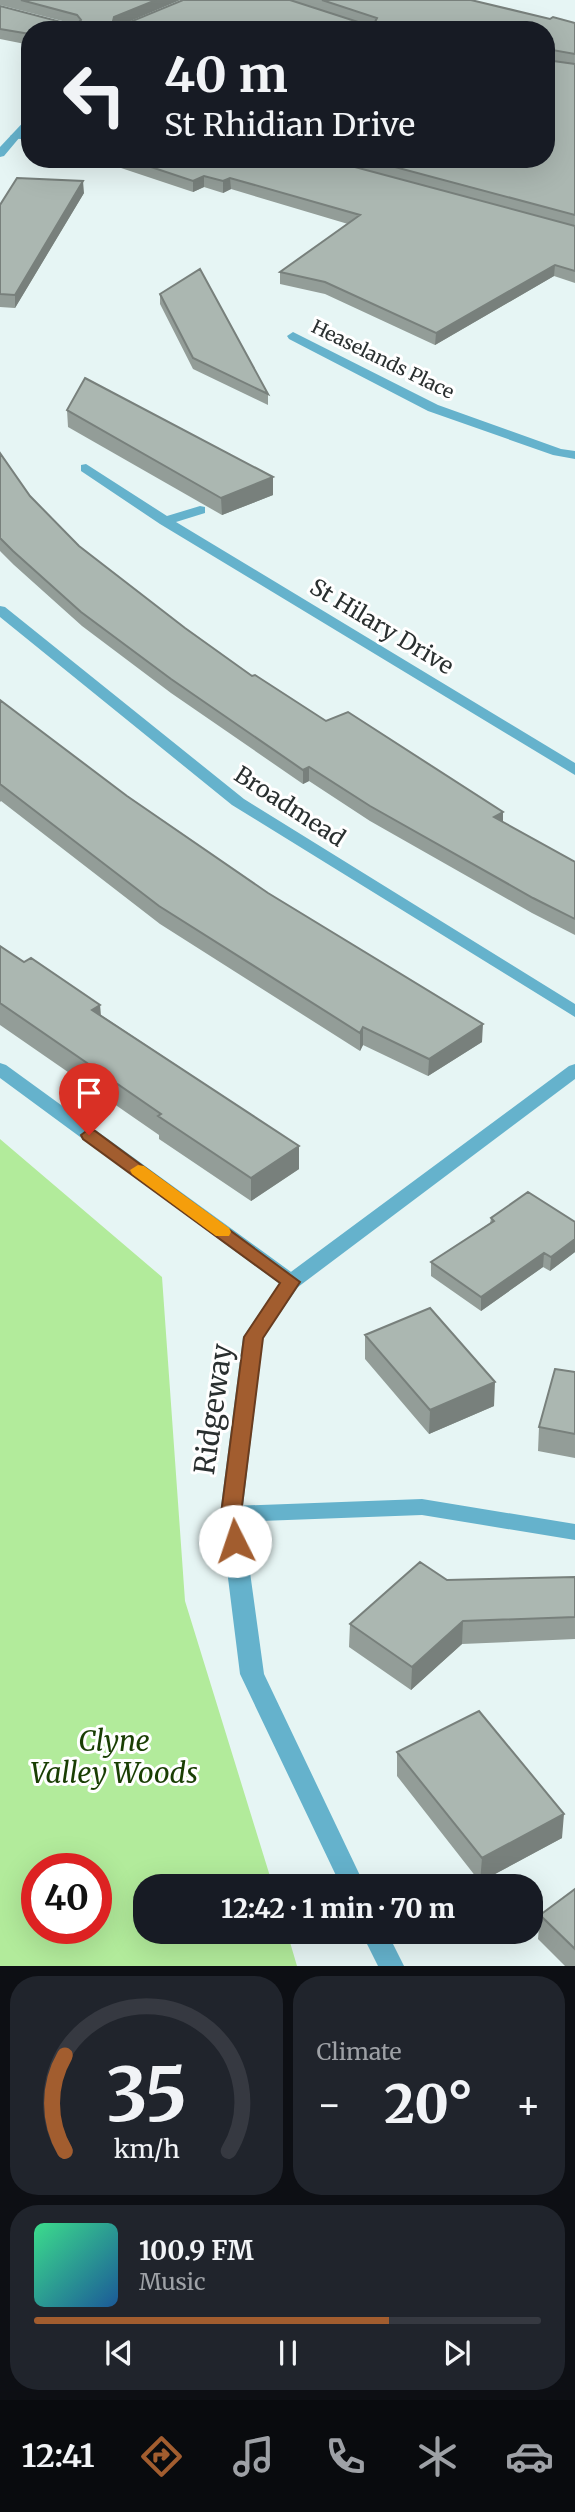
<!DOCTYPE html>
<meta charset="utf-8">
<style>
:root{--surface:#171b24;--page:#20242c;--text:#f1f3f6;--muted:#9ea1a6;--line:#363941;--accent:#a25d2f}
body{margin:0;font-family:Merriweather,serif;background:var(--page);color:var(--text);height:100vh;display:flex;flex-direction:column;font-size:26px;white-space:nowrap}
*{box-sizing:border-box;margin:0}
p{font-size:23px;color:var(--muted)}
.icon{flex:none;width:38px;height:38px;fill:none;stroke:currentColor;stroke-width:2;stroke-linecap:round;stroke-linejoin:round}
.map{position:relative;height:1966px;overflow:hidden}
.drawer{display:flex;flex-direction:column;gap:10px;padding:10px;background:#0d0f14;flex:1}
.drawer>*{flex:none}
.banner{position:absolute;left:21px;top:21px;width:534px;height:147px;border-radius:28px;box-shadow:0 7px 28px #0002;background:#171b24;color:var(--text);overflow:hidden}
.speed{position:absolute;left:21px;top:1853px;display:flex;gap:14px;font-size:35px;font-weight:700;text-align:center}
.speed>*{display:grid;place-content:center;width:91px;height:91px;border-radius:50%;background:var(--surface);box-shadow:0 7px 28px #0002;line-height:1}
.speed .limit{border:10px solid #d22;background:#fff;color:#111}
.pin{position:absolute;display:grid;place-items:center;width:60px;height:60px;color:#fff;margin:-72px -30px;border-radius:50% 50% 50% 0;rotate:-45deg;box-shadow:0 0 7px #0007}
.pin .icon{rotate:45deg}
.me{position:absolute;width:77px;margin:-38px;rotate:356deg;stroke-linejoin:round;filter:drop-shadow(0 0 5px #0008)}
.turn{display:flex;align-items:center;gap:24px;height:147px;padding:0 28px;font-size:32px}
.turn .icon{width:91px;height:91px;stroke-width:2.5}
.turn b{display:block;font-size:49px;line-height:60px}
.big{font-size:52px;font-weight:800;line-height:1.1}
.drawer .widget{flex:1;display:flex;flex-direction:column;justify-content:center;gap:10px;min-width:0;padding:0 24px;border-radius:28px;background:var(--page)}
.drawer .dial{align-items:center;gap:0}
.dial svg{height:182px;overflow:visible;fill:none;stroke:var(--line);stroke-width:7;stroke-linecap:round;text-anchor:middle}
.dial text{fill:var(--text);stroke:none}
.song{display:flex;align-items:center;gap:21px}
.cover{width:84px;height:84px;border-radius:10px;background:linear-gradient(135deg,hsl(150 70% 55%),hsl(210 70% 35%))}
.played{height:7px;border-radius:4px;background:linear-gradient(90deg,var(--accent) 70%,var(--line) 70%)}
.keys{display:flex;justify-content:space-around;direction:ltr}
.heat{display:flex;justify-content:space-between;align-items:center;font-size:38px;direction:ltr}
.drawer .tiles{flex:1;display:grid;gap:10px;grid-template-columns:1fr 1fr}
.widget:last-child{grid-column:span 2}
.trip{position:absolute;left:133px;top:1874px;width:410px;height:70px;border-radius:28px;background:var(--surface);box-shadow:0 7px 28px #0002;font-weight:800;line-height:70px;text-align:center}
.tab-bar{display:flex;height:112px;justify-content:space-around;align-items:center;background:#090b0e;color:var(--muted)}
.tab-bar .icon{width:49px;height:49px}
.tab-bar .selected{color:var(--accent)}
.tab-bar b{font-size:32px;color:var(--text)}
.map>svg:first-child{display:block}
</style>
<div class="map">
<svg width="575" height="1966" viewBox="0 0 575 1966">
<rect width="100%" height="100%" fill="#e6f5f4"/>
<path fill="#b2eb9b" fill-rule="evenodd" d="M0 1139 162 1277 185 1601 273 1886H145V1932H287L297 1966H0ZM37 1869H96V1928H37Z"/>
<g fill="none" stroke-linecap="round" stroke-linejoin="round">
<path fill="#65b2cc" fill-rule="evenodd" d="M15 133 30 134V140L11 138 10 136Z
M293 332 438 405 561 449 575 451V459L553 455 428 411 289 339 287 336Z
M86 464 167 516 200 506 205 507V513L176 522 575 763V775L160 524 81 471V465Z
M0 1063 6 1065 298 1277 301 1282 298 1287H284L0 1078Z
M422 1499 575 1524V1540L422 1515 231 1522 223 1520 220 1514 223 1508 231 1506Z"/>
<path fill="#65b2cc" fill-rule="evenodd" d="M30 115V125L4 156 0 157V147Z
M0 606 5 607 244 799 575 1004V1017L232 805 0 617Z
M575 1064V1079L298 1287 263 1338 242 1514 264 1674 365 1886H341L240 1674 220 1514 243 1337 284 1277 569 1066Z
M361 1932H387L404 1966H378Z"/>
</g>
<path fill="#939d98" d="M0 0H180L127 22 291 0H471L550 19 575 23V283L554 276 435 345 325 294 280 284V272L348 224 231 189 223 193 204 187 193 192 94 159H546V30H30V45L0 39V6L61 22H66L0 5Z
M84 193 15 308 0 307V205Z
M160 294 268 394V405L193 369 160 304Z
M67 410 273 495 222 515 68 427Z
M0 453 30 496 79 546 185 628 252 676 326 721 503 812V822L575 862V935L532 913 370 821 309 781 303 784 171 693 82 626 14 565 0 551Z
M0 700 127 796 482 1042 428 1076 363 1045 360 1051 160 924 1 801 0 802Z
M0 946 24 962 100 1005 101 1015 299 1146V1169L251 1201 159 1139V1135L0 1025Z
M491 1218 575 1222V1252L550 1271 543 1267 481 1311 431 1276V1262L490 1223Z
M365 1335 494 1406 429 1434 365 1359Z
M575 1372V1458L538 1451 539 1427Z
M575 1577V1639L462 1644 411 1690 349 1647 350 1624 447 1580Z
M397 1752 562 1838 480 1882 397 1776Z
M575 1889V1966H565L538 1939 540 1915Z"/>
<path fill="#78807c" d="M156 0H180L114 28 113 21 114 17Z
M204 176V187L193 192V181Z
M230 178 231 189 223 193V181Z
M83 181 84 193 15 308V295Z
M555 265 554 276 435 345 436 333Z
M273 477V495L222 515 221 498Z
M309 767V781L303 784V770Z
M503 812V827L494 817Z
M100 1005 101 1028 92 1010Z
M483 1024 482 1042 428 1076 429 1059Z
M363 1027V1045L360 1051V1033Z
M299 1146V1169L251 1201V1178Z
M575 1239V1252L550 1271 551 1257Z
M544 1253 543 1267 481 1311V1297Z
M495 1382 494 1406 429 1434 430 1410Z
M463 1621 462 1644 411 1690 412 1667Z
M564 1814 562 1838 480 1882 482 1858Z"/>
<path fill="#abb7b1" stroke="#78807c" stroke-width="2" d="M21 0H156L114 17 113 21 130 22 183 0H290L358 22H375L377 18 322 0H471L550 19 553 17 575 23V54L547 49 546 50V30H30V34L0 29V6L61 22H79L81 20 77 15Z
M546 60 575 64V215L365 159H546Z
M127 159H325L575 226V271L555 265 436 333 325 282 280 272 360 215 230 178 223 181 204 176 193 181Z
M17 178 83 181 15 295 0 294V205Z
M200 269 268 394 193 358 160 294Z
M85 378 273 477 221 498 67 410Z
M0 453 30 496 79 546 185 628 252 676 255 675 326 721 348 712 503 812 494 817 575 862V919L533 898 370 806 309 767 303 770 171 679 81 612 13 551 0 538Z
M0 700 127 796 268 893 483 1024 429 1059 363 1027 360 1033 159 906 0 784Z
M0 946 24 962 31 958 100 1005 92 1010 299 1146 251 1178 158 1116 161 1114 0 1003Z
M528 1192 575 1222V1239L551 1257 544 1253 481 1297 431 1262 494 1221 491 1218Z
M430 1308 495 1382 430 1410 365 1335Z
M555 1369 575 1372V1434L539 1427Z
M420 1562 447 1580 575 1577V1617L463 1621 412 1667 350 1624Z
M479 1711 564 1814 482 1858 397 1752Z
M575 1889V1949L540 1915Z"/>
<path fill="#a25d2f" stroke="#693c1f" stroke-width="2" d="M89 1129 95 1131 300 1282 263 1338 241 1514 245 1541 242 1546 235 1548 228 1546 221 1514 244 1337 280 1283 83 1139 81 1135Z"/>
<path fill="#f59e0b" d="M138 1165 144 1166 229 1228 231 1232 229 1236H216L132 1174 130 1170Z"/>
<g text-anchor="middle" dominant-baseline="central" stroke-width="6" stroke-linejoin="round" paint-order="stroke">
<g font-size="19" fill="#2a3030" stroke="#fff">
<text transform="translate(383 359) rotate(26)">Heaselands Place</text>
</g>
<g font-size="23" fill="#2a3030" stroke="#fff">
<text transform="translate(382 626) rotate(31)">St Hilary Drive</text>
<text transform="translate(290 806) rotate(33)">Broadmead</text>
</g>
<g font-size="28" fill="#2a3030" stroke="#fff">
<text transform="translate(213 1409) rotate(-82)">Ridgeway</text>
</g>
<g font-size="28" font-style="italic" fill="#193e03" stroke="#fff">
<text x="114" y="1741">Clyne<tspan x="114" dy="32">Valley Woods</tspan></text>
</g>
</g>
</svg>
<div class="speed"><div class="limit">40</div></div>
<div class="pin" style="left:89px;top:1135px;background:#d93025"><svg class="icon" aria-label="arrive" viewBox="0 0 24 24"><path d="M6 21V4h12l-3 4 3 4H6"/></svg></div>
<svg class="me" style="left:235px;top:1541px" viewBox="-20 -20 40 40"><circle r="19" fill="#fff"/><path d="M0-13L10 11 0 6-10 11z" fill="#a25d2f"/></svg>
<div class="trip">12:42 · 1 min · 70 m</div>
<div class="banner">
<div class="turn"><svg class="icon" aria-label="left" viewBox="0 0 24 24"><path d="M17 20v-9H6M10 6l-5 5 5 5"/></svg><div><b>40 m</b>St Rhidian Drive</div></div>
</div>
</div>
<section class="drawer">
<div class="tiles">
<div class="widget dial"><svg viewBox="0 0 100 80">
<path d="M14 69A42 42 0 1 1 86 69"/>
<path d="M14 69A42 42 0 0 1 14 27" stroke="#a25d2f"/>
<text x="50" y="56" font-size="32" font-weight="700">35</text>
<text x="50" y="72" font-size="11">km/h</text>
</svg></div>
<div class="widget"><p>Climate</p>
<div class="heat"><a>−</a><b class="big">20°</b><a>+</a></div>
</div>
<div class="widget">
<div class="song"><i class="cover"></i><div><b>100.9 FM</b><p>Music</p></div></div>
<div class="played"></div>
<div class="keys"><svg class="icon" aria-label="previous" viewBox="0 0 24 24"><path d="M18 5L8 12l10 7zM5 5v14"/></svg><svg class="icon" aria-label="pause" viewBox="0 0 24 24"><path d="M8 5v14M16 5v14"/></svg><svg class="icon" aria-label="next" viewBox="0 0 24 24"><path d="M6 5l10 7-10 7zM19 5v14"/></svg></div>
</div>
</div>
</section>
<nav class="tab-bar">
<b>12:41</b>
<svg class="icon selected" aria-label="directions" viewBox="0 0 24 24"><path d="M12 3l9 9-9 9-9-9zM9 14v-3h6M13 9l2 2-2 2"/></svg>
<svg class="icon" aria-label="music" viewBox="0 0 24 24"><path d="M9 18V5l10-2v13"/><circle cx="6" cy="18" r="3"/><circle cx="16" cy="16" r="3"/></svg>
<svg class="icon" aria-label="phone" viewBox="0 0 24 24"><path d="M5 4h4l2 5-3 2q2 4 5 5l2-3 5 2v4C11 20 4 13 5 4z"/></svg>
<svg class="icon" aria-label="climate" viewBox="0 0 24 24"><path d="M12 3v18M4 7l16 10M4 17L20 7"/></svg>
<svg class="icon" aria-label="car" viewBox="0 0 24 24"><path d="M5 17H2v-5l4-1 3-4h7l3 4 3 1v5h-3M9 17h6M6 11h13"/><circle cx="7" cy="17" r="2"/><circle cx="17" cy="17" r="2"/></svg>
</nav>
